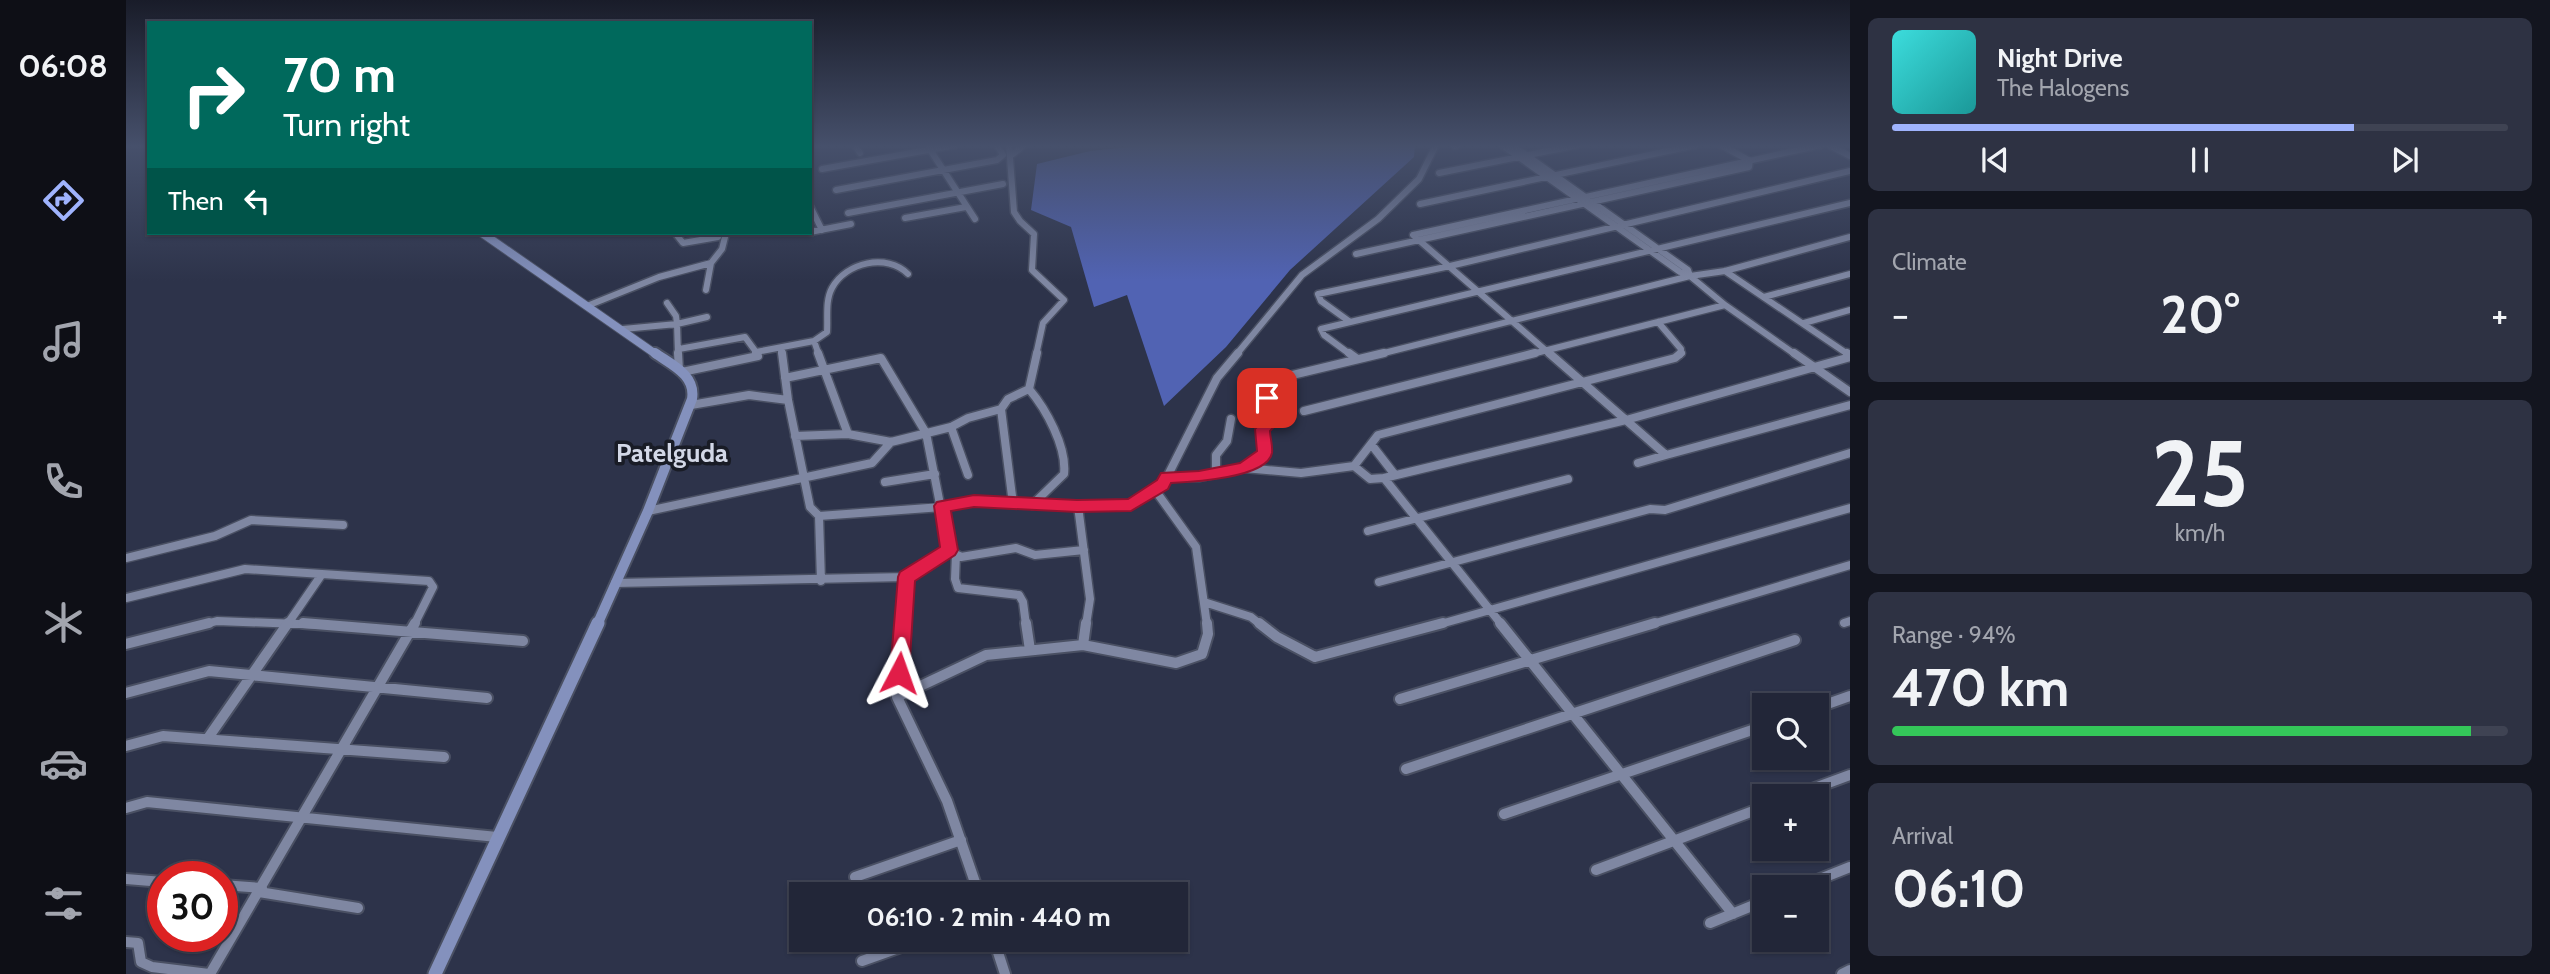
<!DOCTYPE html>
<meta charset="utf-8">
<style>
:root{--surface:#222638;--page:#2e3243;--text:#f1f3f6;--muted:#a2a5ae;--line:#3f4353;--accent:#9fb3fd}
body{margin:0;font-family:Cabin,sans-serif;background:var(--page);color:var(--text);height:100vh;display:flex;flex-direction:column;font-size:26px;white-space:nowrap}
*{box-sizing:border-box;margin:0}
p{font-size:23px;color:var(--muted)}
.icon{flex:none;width:38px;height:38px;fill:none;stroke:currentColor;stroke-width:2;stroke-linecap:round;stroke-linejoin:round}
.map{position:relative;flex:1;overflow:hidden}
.details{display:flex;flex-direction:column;gap:18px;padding:18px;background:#13151f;width:700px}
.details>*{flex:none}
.hud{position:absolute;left:21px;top:21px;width:665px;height:214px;border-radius:0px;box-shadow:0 2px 5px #0004,0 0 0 2px var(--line);background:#00695c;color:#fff;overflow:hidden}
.controls{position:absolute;left:1626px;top:693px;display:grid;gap:14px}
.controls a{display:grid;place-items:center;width:77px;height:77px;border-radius:0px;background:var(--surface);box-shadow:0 2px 5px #0004,0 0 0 2px var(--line);font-size:35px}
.speed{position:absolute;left:21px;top:861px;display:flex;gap:14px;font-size:35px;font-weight:700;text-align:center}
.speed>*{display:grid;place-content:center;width:91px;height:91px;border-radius:50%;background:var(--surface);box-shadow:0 2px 5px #0004,0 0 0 2px var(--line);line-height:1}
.speed .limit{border:10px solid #d22;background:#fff;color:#111}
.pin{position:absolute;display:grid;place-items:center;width:60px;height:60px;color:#fff;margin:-30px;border-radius:14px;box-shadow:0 4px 10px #0006}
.me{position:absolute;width:77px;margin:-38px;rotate:4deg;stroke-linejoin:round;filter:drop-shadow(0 0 5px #0008)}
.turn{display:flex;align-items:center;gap:24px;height:147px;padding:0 21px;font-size:32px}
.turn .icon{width:91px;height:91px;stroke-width:2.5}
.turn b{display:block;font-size:49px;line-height:60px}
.then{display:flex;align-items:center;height:66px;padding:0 21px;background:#0003;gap:14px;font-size:26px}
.big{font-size:52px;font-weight:800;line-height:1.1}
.details .card{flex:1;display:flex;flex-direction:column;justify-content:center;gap:10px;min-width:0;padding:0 24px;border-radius:10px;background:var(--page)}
.details .dial{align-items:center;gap:0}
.dial b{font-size:91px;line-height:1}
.song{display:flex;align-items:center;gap:21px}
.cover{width:84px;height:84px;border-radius:10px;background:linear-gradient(135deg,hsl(180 70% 55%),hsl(180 70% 35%))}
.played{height:7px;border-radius:4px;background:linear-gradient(90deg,var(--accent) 75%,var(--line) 75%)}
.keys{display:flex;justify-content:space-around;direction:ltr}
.heat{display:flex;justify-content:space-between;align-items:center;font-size:38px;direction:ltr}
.charge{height:10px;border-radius:5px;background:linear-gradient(90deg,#34c759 94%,var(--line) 0)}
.trip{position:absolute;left:663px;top:882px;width:399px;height:70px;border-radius:0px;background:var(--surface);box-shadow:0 2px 5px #0004,0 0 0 2px var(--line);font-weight:800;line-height:70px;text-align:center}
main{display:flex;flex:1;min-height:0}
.tabs{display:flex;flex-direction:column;width:126px;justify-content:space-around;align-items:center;background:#0e0f16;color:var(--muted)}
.tabs .icon{width:49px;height:49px}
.tabs .active{color:var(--accent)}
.tabs b{font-size:32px;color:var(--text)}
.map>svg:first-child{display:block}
</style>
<main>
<nav class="tabs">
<b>06:08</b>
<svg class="icon active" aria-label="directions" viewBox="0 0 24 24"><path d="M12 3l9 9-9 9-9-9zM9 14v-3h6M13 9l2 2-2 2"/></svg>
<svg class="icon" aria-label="music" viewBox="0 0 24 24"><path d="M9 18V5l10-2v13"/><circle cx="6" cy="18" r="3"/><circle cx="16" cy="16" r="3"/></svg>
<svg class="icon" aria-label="phone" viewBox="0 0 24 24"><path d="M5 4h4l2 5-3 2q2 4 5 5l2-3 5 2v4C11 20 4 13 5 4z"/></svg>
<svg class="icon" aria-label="climate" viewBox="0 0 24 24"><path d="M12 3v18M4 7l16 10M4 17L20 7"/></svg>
<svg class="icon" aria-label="car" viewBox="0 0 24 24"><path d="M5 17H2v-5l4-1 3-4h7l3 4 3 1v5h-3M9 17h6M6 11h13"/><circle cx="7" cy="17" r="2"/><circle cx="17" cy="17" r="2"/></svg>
<svg class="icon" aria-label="filters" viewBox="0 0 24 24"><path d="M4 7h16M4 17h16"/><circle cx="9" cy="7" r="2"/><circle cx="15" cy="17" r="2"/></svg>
</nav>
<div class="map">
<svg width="1724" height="974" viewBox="0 0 1724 974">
<rect width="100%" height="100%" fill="#2d334a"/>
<path fill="#5163b3" d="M1022 145H1289L1288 157 1164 270 1100 347 1038 406 1001 295 968 307 945 227 905 210 911 164 964 151Z"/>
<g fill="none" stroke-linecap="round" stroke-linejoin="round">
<g stroke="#4a5063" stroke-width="9">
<path id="street-far2" d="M729 145 734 153
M883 145 888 212 894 221 908 234 906 270 938 300 917 323 910 355
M1376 145 1554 272 1563 275
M1386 145 1562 270 1564 276 1599 305 1670 355
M1595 145 1624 161
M1703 145 1724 156
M1328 146 1332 145
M803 148 849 219
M887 154 898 145
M696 169 830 145
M1313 173 1452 145
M710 190 871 160 877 155 871 145
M1294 204 1570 145
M684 206 696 230
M722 213 877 184
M779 218 840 207
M684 232 725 224
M549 233 557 243 592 237
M1230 254 1623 167 1624 161
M585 263 596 249 600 233
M1599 271 1723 355
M1638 297 1724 274
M461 306 533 277 585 263 580 290
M1224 322 1195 301 1192 294 1324 266 1724 171
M1532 322 1555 349 1554 355
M1678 323 1724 310
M497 329 551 324 550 316 541 303
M688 341 693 355
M553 349 619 337 630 352
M655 349 656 355
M552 355 551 324 581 317
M631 355 630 352 688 341 701 332C702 318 699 301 706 288 720 262 761 253 782 274
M1110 355 1176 275 1252 219 1293 179 1310 145
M1225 355 1198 335 1195 329 1724 203
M1250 355 1564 276 1599 271 1724 237
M1402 355 1599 305
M1425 355 1287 235 1695 145"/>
</g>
<g stroke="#4a5063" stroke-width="11">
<path id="street-far1" d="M552 353 553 370
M656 353 662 400 684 507 693 516 695 581
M692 353 722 434
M1223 353 1230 358
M1423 353 1540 455 1724 405
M1668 353 1724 392
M1721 353 1724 355
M556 372 632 356 630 353
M659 378 755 358 800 433 823 550
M565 405 623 395 662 400
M1178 411 1409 353
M825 427 842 475
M669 436 722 434 765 442 825 427 842 418 875 409
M1512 463 1540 455
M1228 466 1245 444
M1118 468 1139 453 1136 429 1149 417 1139 390 1141 381 1258 353
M1090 473V455L1101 441 1105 419
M1269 475 1245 444 1252 435 1549 358 1555 353
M1040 477H1073L1118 468 1175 473 1228 466 1244 479 1258 478 1376 625
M1258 478 1500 420 1724 357
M759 482 809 474
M1029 490 1070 547 1081 625
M887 504 875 409 882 399 903 389
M906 505 938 474C941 447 920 409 903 389L911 353
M952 506 964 599 960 625
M522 511 746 463 765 442
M693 516 816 507 847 501 952 506 1005 505 1037 485 1091 378 1112 353
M1242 531 1442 479
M830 554 829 579 832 588 893 595 897 602 900 625
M0 558 89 536 125 520 217 525
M1253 582 1524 509 1539 510 1724 453
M489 583 780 577 823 550 835 557 890 548 909 555 958 550
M0 598 119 569 196 574
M1078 602 1125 617 1135 625
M1718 623 1724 621
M76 625 91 621 199 625
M161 625 196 574 303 581 307 587 288 625
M776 625 780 577
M1311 625 1724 508
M1523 625 1724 565"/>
</g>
<g stroke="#4a5063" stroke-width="14">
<path id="street" d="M177 623 397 641
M777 623 771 697 821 801 853 894
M900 623 904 650
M1133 623 1151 637 1189 657 1317 623
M1374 623 1607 914
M0 644 83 623
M957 645 960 623
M0 693 83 671 361 698
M771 697 860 655 957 645 1050 663 1076 654 1082 634 1081 623
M1274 699 1529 623
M1690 708 1724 696
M82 738 162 623
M0 746 37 736 318 757
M1280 769 1669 640
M1667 796 1724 775
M0 808 21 802 371 837
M1378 814 1638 726
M1470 870 1638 807
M729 877 835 840
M0 879 37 882
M96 885 136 888
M1674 887 1724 867
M133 892 232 908
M1584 923 1638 901
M868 940 879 974
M0 942 12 943 15 962 26 967 83 974
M736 961 795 940
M84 974 289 623
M1716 974 1724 970"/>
</g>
<g stroke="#4a5063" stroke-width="10">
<path id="secondary-far2" d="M356 233 531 355"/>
</g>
<g stroke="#4a5063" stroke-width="14">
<path id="secondary-far1" d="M471 625 522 511 566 399C570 375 546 365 529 353"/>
</g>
<g stroke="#4a5063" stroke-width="17">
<path id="secondary" d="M309 974 472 623"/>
</g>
<use href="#street-far2" stroke="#7f87a2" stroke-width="6"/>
<use href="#street-far1" stroke="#7f87a2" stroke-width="8"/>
<use href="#street" stroke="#7f87a2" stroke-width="10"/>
<use href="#secondary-far2" stroke="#8491bd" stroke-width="8"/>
<use href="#secondary-far1" stroke="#8491bd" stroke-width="10"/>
<use href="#secondary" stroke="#8491bd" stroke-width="13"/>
</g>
<linearGradient id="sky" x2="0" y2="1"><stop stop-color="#191c29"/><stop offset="0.52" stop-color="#46506b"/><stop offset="1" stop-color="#46506b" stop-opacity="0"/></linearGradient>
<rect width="1724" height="281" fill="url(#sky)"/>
<path fill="#e11d48" stroke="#92132f" stroke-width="2" d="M1141 393 1146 394 1157 417 1144 431C1144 437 1147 446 1146 453 1141 478 1066 482 1045 483L1042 489 1005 511 951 512 848 507 825 511 832 550 829 555 789 581 783 673 780 679 773 681 767 679 764 673 772 577 774 572 814 547 808 506 811 502 848 495 951 500 1002 499 1031 480 1035 473 1073 471 1114 463 1131 451 1129 429 1141 416 1134 398Z"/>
<g text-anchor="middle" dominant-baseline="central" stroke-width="7" stroke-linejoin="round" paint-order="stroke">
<g font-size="26" font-weight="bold" fill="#d3d8e7" stroke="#191c26">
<text x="546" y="453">Patelguda</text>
</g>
</g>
</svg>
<div class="controls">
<a><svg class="icon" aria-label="search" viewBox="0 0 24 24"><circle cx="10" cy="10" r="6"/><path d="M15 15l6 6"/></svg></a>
<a>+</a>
<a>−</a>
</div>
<div class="speed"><div class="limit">30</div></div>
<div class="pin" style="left:1141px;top:398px;background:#d93025"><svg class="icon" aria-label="arrive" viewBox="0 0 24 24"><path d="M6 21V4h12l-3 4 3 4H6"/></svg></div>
<svg class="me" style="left:773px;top:673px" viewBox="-20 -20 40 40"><path d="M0-17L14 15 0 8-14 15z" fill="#e11d48" stroke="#fff" stroke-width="4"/></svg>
<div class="trip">06:10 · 2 min · 440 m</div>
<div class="hud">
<div class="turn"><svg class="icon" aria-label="right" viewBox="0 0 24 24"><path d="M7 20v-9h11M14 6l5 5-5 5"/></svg><div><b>70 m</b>Turn right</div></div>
<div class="then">Then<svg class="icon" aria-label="left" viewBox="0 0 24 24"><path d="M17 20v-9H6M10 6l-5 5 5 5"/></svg></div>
</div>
</div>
<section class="details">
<div class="card">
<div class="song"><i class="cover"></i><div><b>Night Drive</b><p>The Halogens</p></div></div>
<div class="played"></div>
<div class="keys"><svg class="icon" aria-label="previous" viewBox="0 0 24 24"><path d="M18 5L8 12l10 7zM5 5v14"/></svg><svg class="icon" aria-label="pause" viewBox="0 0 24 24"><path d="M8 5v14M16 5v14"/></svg><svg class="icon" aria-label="next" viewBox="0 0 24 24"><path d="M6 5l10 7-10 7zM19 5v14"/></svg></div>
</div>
<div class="card"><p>Climate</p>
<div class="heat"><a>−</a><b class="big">20°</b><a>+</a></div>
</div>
<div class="card dial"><b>25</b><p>km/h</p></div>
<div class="card"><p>Range · 94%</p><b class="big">470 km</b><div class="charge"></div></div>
<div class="card"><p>Arrival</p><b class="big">06:10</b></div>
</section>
</main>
